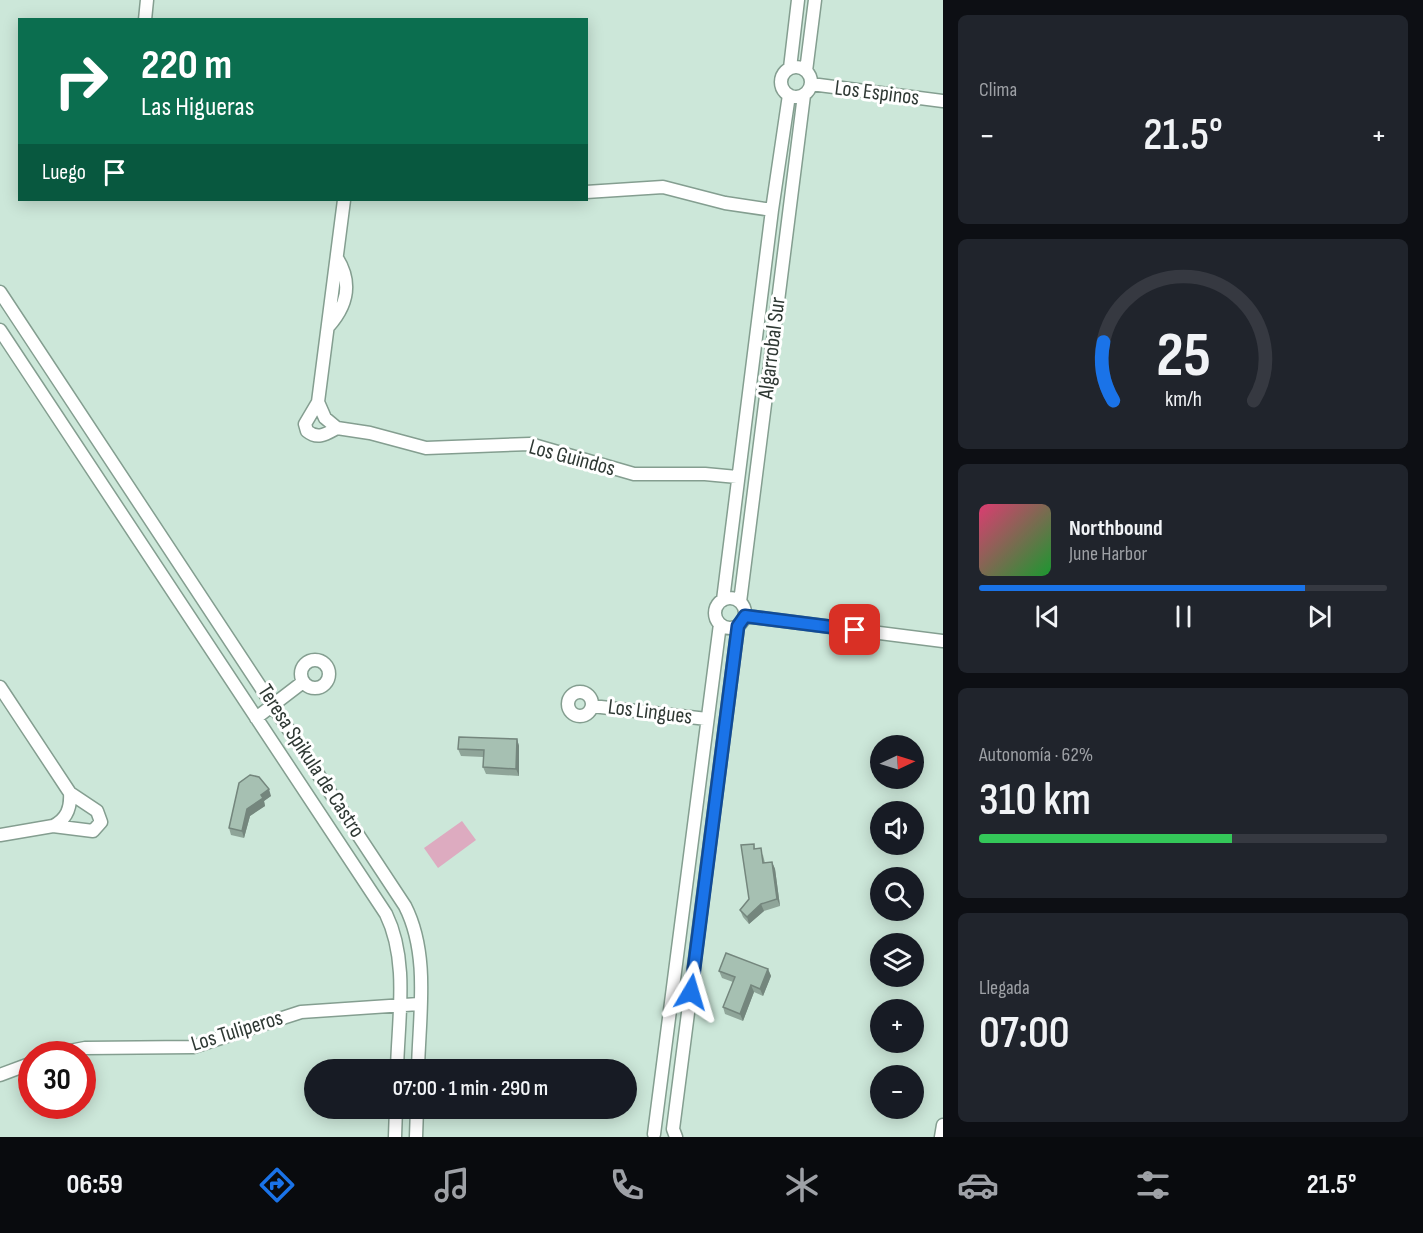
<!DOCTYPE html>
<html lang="es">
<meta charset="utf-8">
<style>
:root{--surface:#171b24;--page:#20242c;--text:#f1f3f6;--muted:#9ea1a6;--line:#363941;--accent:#1a73e8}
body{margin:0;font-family:"Sofia Sans Condensed",sans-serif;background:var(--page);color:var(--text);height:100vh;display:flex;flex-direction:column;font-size:22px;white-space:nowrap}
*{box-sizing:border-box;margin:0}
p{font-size:20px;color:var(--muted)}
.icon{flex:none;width:33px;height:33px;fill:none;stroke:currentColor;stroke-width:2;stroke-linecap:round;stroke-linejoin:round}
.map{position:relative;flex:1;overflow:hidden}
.side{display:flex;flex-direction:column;gap:15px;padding:15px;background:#0d0f14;width:480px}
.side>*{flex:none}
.guide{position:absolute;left:18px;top:18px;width:570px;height:183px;border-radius:0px;box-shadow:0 3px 15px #0003;background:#0b6e4f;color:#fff;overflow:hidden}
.needle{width:39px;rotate:86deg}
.buttons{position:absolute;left:870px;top:735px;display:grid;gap:12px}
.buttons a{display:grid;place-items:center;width:54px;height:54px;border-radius:50%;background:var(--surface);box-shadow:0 3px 15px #0003;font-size:30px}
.speed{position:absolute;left:18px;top:1041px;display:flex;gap:12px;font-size:30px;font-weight:700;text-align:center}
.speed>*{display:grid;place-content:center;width:78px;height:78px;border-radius:50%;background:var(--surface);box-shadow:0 3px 15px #0003;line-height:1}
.speed .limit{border:9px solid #d22;background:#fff;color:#111}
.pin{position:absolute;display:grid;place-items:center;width:51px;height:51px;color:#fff;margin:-26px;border-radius:12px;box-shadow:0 3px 9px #0006}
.me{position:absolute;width:66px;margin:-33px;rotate:7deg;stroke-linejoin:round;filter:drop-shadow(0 0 4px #0008)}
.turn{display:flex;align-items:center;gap:21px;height:126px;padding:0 24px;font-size:27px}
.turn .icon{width:78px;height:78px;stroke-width:2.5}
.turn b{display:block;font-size:42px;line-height:51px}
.then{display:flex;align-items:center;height:57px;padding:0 24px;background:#0003;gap:12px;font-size:22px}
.big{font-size:45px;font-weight:600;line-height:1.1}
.side .widget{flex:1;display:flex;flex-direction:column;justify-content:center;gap:9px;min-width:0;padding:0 21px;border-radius:9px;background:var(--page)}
.side .dial{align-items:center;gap:0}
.dial svg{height:156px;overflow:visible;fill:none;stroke:var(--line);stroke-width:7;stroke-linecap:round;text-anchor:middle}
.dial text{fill:var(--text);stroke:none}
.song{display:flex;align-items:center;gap:18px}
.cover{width:72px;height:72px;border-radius:9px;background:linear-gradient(135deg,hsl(340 70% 55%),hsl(130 70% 35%))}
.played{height:6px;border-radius:3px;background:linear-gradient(90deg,var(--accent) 80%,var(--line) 80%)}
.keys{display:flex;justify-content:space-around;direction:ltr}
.heat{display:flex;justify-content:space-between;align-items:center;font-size:33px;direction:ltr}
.charge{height:9px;border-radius:4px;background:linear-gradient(90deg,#34c759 62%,var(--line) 0)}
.trip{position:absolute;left:304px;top:1059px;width:333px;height:60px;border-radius:30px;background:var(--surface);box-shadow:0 3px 15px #0003;font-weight:600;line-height:60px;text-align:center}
.dock{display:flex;height:96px;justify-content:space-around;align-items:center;background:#090b0e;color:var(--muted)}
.dock .icon{width:42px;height:42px}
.dock .current{color:var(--accent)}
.dock b{font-size:27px;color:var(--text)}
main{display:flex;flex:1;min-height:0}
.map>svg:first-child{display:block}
</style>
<main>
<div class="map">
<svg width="943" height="1137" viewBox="0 0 943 1137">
<rect width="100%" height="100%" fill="#cce7d9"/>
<path fill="#ddabc0" d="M462 821 476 840 438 868 424 848Z"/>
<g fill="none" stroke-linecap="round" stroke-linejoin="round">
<g stroke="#849e90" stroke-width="15">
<path id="minor" d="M145 20 147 0
M781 82a15 15 0 1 1 30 0a15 15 0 1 1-30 0Z
M790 68 798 0
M806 71 815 0
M811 84 943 101
M586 192 663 187 725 203 772 210
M0 292 405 906C430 955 419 1016 418 1070
M328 327C347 306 353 284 337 258
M0 330 386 914C409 961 398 1019 397 1070
M318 402 325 418 337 428 370 433 426 448 530 444 634 474H705L737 477
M337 428C326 434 318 440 307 431L305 424 318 402 344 200
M715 613a15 15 0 1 1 30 0a15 15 0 1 1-30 0Z
M723 600 772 210 789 95
M740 602 804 95
M745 616 943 641
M301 674a14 14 0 1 1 28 0a14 14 0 1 1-28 0Z
M0 687 70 793 97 811 101 822 93 831 53 826 0 835
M568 704a12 12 0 1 1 24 0a12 12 0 1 1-24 0Z
M592 706 707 719
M256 718 303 682
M53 826C67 819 71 808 70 793
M54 1054 85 1048 193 1047 301 1012 419 1004
M0 1075 32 1063
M654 1134 720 624
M395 1137 396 1108
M416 1137 417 1108
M676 1137 673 1129 738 626
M941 1137 943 1125"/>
</g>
<use href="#minor" stroke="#fff" stroke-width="12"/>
</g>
<path fill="#8fa599" d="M517 739 519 746V776L486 774 483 767V757L461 756 458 749Z
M250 775 271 796 264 801 265 806 250 816 244 838 231 835 229 828Z
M754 844 755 849 763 855 765 863 772 862 775 869 780 906 764 911 749 924 743 917 740 910 749 899Z
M768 969 771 976 763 996 754 992 743 1021 725 1014 723 1007 733 982 722 978 719 971Z"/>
<path fill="#74867d" d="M517 739 519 746V776L516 769Z
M269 789 271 796 264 801 265 806 250 816 244 838 242 831 247 809 261 795Z
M772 862 775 869 780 906 777 899Z
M761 904 764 911 749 924 747 917Z
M768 969 771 976 763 996 760 989Z
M751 985 754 992 743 1021 740 1014Z"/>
<path fill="#a6c0b2" stroke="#74867d" stroke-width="1.5" d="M459 737 517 739 516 769 483 767 484 750 458 749Z
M250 775 259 777 269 789 261 795 263 798 247 809 242 831 229 828 239 783Z
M754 844V849L761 848 763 863 772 862 777 899 761 904 747 917 740 910 749 899 741 845Z
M726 953 768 969 760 989 751 985 740 1014 723 1007 735 977 719 971Z"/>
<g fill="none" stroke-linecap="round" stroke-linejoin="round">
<g stroke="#114b97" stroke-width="15">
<path id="route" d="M691 992 738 626 745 616 855 630"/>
</g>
<use href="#route" stroke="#1a73e8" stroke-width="10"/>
</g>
<g text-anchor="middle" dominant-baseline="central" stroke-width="6" stroke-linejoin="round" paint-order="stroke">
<g font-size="22" fill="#2e3833" stroke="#fff">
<text transform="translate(877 93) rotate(7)">Los Espinos</text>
<text transform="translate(772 348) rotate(-83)">Algarrobal Sur</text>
<text transform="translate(572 458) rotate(15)">Los Guindos</text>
<text transform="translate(650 712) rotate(7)">Los Lingues</text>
<text transform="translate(311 761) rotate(57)">Teresa Spikula de Castro</text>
<text transform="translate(237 1031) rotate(-17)">Los Tuliperos</text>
</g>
</g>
</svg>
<div class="buttons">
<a><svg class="needle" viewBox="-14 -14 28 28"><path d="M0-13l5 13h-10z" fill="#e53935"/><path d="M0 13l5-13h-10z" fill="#9ea1a6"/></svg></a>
<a><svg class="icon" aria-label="sound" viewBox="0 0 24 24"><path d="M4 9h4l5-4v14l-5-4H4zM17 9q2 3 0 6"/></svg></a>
<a><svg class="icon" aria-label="search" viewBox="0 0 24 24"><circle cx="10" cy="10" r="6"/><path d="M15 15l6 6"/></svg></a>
<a><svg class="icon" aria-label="layers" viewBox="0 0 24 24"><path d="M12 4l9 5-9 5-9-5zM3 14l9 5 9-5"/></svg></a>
<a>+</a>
<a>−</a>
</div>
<div class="speed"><div class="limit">30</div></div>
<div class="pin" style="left:855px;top:630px;background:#d93025"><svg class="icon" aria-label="arrive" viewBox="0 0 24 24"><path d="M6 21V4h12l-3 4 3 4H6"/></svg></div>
<svg class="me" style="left:691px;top:992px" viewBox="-20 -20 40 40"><path d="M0-17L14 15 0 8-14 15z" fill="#1a73e8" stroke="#fff" stroke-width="4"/></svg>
<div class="trip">07:00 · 1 min · 290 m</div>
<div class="guide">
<div class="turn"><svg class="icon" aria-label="right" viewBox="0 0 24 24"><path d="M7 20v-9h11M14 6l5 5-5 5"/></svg><div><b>220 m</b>Las Higueras</div></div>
<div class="then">Luego<svg class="icon" aria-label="arrive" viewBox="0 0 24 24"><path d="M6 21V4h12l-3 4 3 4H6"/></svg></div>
</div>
</div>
<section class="side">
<div class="widget"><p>Clima</p>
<div class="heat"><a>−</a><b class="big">21.5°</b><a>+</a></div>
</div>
<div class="widget dial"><svg viewBox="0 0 100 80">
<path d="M14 69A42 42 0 1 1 86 69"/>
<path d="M14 69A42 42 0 0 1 9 39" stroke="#1a73e8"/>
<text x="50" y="56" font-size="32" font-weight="700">25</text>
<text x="50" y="72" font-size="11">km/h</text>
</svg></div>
<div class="widget">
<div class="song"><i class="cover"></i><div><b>Northbound</b><p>June Harbor</p></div></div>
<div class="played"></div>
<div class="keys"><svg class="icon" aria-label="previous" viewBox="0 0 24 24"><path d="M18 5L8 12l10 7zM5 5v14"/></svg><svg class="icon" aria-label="pause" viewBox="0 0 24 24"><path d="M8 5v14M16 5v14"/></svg><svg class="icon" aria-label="next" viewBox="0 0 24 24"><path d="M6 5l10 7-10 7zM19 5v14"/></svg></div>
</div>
<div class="widget"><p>Autonomía · 62%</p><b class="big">310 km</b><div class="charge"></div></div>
<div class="widget"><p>Llegada</p><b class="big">07:00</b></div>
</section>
</main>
<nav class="dock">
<b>06:59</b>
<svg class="icon current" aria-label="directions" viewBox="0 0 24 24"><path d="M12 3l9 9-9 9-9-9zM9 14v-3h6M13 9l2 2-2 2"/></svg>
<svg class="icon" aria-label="music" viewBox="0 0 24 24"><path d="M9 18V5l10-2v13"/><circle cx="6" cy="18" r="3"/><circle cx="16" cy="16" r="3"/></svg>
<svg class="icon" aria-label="phone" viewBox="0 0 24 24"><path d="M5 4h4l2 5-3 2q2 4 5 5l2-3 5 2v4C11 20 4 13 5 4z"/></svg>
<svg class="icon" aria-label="climate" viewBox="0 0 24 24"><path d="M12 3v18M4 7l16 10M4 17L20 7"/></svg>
<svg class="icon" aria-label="car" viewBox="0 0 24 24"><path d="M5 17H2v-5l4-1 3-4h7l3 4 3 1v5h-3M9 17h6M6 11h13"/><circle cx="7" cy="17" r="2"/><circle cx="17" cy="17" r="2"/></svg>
<svg class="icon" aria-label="filters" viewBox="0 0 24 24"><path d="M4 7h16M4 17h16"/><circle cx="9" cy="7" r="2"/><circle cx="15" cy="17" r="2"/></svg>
<b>21.5°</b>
</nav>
